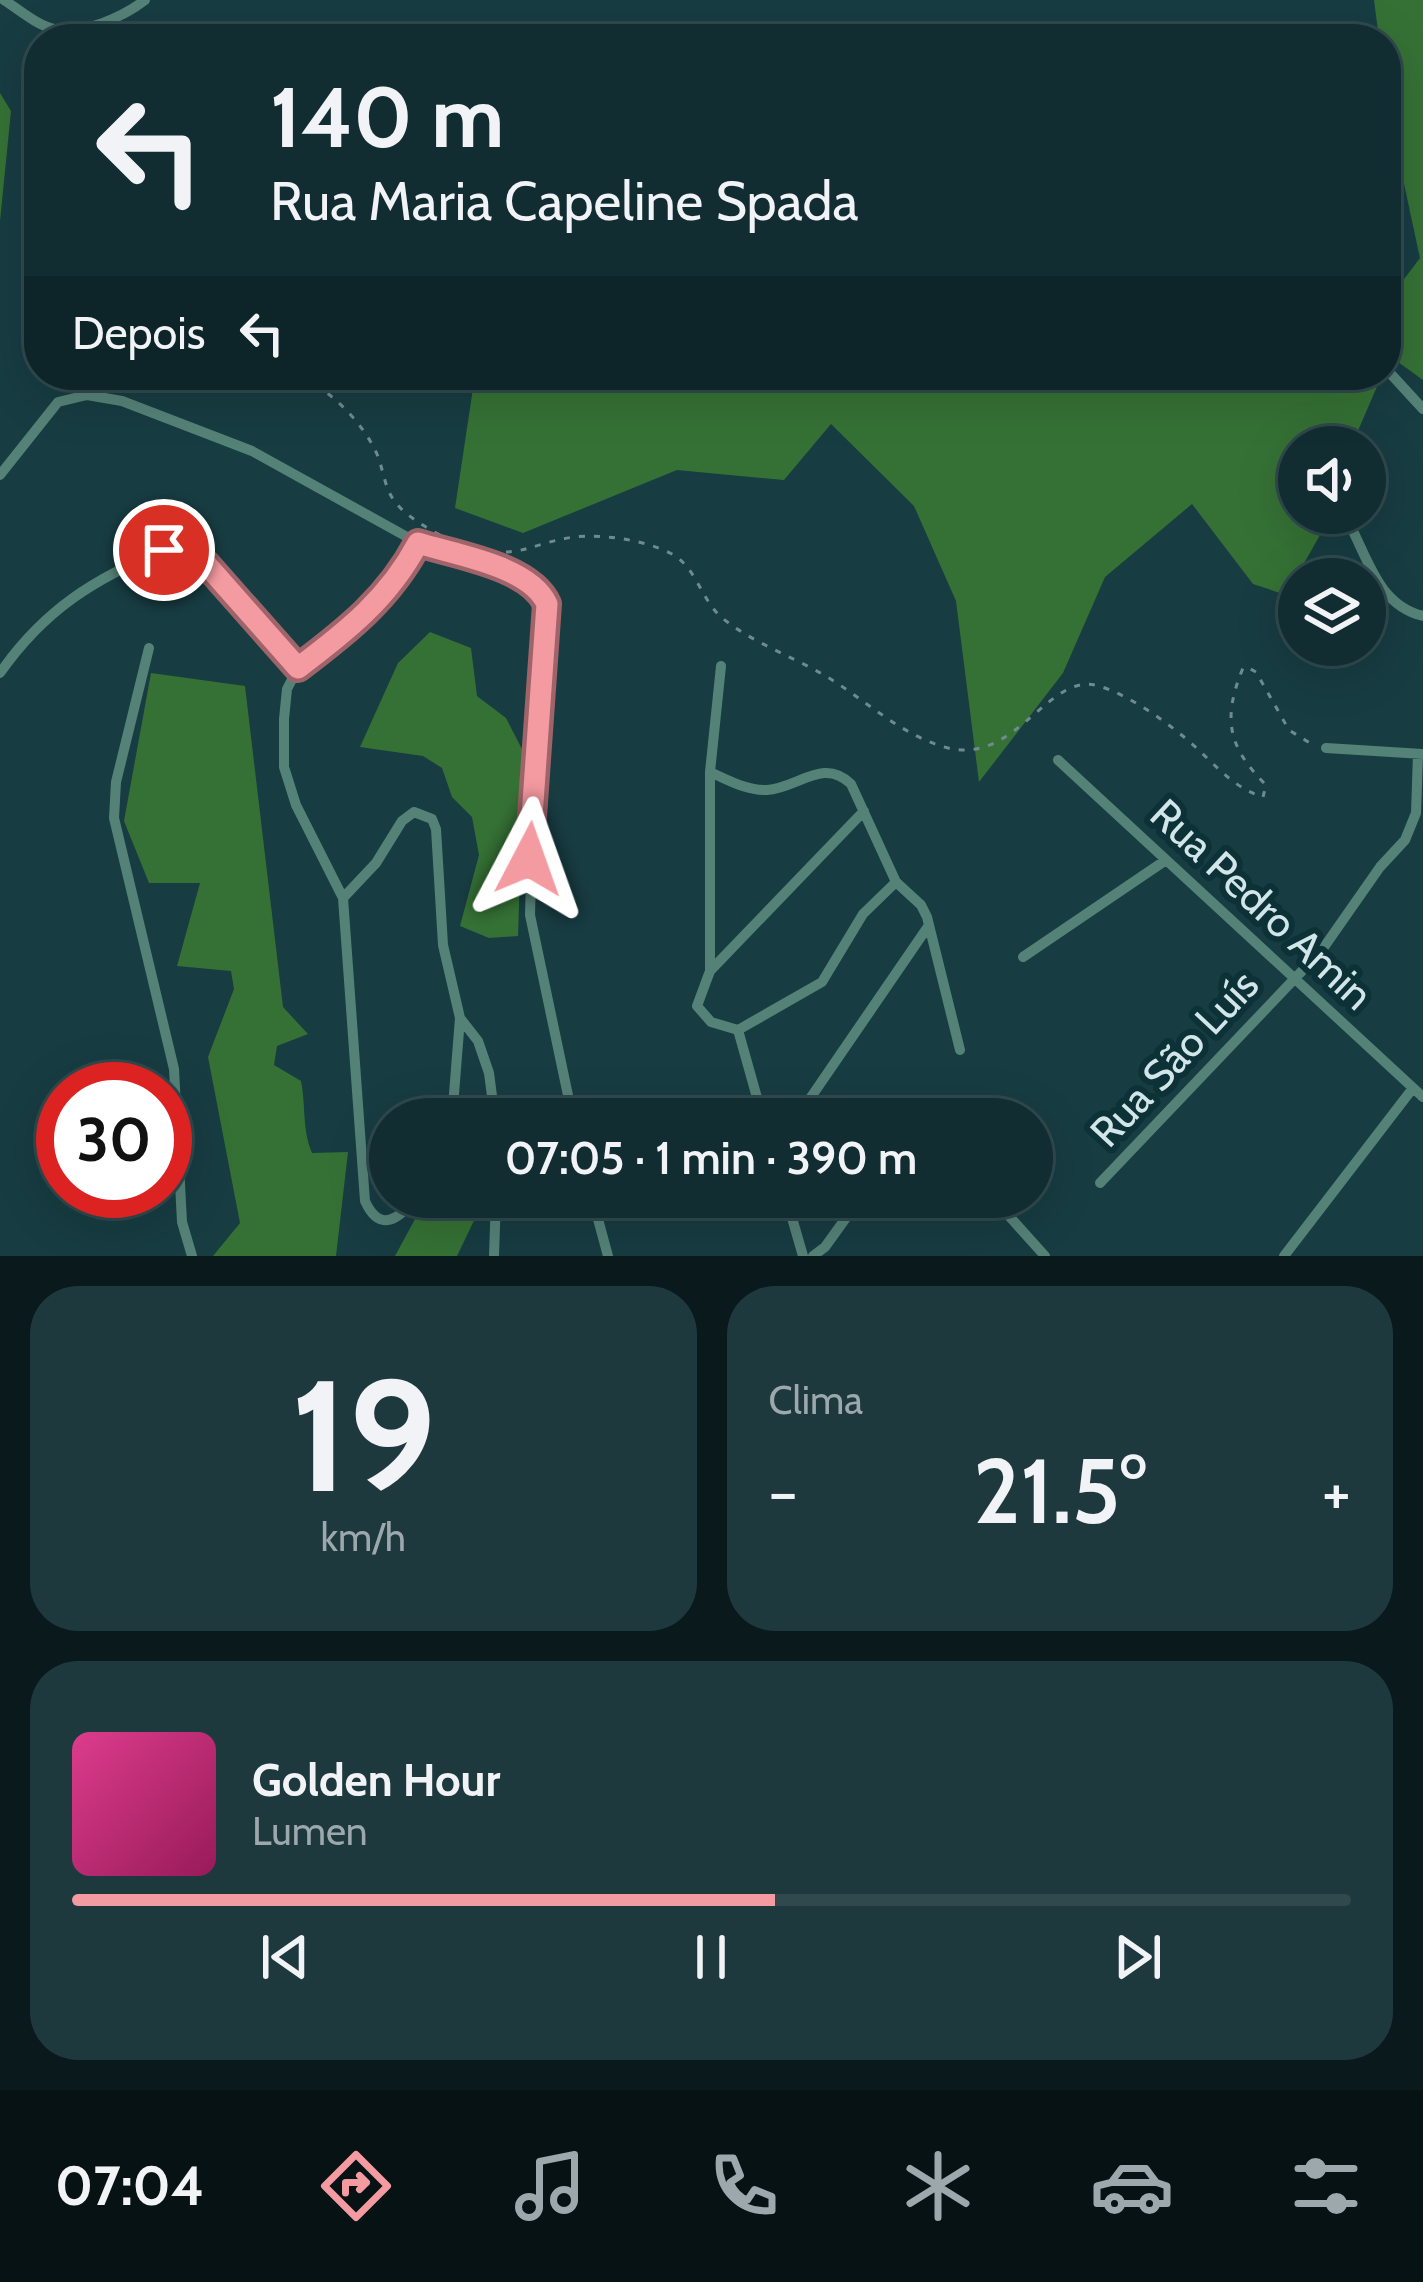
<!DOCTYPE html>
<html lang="pt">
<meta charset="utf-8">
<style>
:root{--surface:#112d32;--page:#1e393e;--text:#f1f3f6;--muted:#9ca8ac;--line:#30494d;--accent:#f49aa1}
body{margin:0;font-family:Cabin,sans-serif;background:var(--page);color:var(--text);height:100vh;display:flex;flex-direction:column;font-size:45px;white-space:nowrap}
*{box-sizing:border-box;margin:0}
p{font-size:39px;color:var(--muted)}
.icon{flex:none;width:66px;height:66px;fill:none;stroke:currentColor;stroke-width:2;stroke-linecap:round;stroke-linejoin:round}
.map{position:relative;height:1256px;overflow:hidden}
.panel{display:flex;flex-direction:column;gap:30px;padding:30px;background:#09191c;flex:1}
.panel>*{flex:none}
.banner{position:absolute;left:24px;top:24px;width:1377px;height:366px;border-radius:48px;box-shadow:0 12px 48px #0002,0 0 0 3px var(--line);background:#112d32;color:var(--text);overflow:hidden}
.fabs{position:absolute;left:1278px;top:426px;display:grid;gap:24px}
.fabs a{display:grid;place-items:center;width:108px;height:108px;border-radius:50%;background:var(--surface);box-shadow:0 12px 48px #0002,0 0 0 3px var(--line);font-size:60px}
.speed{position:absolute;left:36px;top:1062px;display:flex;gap:24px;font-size:60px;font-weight:700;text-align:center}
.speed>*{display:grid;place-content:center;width:156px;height:156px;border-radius:50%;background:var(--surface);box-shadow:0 12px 48px #0002,0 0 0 3px var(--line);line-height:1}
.speed .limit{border:18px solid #d22;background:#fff;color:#111}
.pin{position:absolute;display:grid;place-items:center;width:102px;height:102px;color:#fff;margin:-51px;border:6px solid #fff;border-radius:50%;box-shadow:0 3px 12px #0007}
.me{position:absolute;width:132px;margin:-66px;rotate:4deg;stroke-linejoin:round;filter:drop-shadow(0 0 9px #0008)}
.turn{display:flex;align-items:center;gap:42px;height:252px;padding:0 48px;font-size:54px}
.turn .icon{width:156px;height:156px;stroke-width:2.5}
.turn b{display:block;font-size:84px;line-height:102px}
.then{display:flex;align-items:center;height:114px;padding:0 48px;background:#0003;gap:24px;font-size:45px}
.big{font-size:90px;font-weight:600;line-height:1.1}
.panel .tile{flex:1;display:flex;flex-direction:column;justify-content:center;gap:18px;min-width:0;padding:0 42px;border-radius:48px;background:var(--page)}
.panel .dial{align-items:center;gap:0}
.dial b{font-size:156px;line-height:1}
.song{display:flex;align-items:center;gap:36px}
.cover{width:144px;height:144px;border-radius:18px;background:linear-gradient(135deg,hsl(330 70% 55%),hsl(330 70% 35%))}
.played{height:12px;border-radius:6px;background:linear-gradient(90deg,var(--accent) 55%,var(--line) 55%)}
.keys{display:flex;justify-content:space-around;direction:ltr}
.heat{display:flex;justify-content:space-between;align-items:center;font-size:66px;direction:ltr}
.panel .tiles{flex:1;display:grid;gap:30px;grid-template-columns:1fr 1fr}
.tile:last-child{grid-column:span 2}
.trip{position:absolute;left:369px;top:1098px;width:684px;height:120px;border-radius:60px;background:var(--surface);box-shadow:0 12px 48px #0002,0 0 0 3px var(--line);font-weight:600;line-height:120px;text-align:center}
.tabs{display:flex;height:192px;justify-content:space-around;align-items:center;background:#071214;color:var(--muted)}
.tabs .icon{width:84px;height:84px}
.tabs .current{color:var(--accent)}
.tabs b{font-size:54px;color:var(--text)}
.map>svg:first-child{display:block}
</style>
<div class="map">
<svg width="1423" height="1256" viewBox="0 0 1423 1256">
<rect width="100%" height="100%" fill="#173c42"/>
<path fill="#357135" d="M1374 0H1423V380L1391 357 1386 367V303L1420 258C1405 185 1386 114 1386 39H1379Z
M0 93 11 111 0 221Z
M475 375H1382L1357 433 1365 447H1299V513H1359L1324 528 1286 595 1253 584 1192 504 1105 577 1063 673 979 782 956 601 914 506 831 424 784 480 677 470 523 533 455 508Z
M1365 448 1381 478 1375 506 1365 510Z
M430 632 471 648 477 696 506 718 524 753 518 936 489 938 460 926 479 855 472 817 452 797 442 768 423 756 360 747 398 663Z
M151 673 245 686 283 1007 308 1034 277 1046 274 1065 301 1081C306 1107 302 1129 312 1153L348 1152 336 1256H213L240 1223 208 1057 234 989 231 971 177 966 200 883H149L124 821Z
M427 1197H481L480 1208 457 1256H395Z"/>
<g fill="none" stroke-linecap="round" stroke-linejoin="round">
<path stroke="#6e8b90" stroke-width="3" stroke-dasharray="6 9" stroke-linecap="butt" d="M39 61 26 90 23 128 39 250
M197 375C238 390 286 365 320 388 341 402 363 426 374 448 383 464 383 484 393 499 407 520 445 539 469 547 517 561 531 543 574 537 603 534 646 540 672 554 696 567 701 599 721 617 751 642 791 656 824 675 865 699 901 736 948 748 1017 765 1049 670 1099 686 1128 695 1161 718 1184 737 1210 758 1230 787 1263 797L1266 785C1228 747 1222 719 1243 668L1247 667 1256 672 1289 730 1313 745"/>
<path stroke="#558277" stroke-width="10" d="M4 0C18 9 38 26 54 29 83 35 123 17 145 0
M1389 372 1423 409
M0 475 58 402 87 395 122 401 252 451 418 543 529 580 538 586 547 604 534 765 530 915 573 1119
M1352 529C1370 565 1381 606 1423 616
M149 648 116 782 114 818 174 1069 182 1222 192 1256
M721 666 710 772V971L697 1006 711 1022 738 1030
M0 673C44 610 95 578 164 550L206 564 298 668
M1326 748 1423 754
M1058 760 1423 1097
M710 772C728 780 747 791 767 790 798 788 823 757 851 784L896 882 921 905 927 917 960 1050
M343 898 376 863 402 821 414 812 432 819 436 829 443 945 460 1018 478 1041 489 1073 495 1119
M1023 957 1166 860
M710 971 864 811
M738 1030 822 982 863 914 896 882
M738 1030 763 1119
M452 1119 460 1018
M796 1119 927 928
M1100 1183 1322 950 1380 867 1405 840 1416 813 1418 754
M417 1197C399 1219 380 1234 365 1201L343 898 296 805 284 767V719L287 689 298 668 358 622 387 593 418 543
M592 1197 608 1256
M786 1197 803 1256
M992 1197 1045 1256
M494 1256 496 1197
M813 1256 825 1247 861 1197
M1284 1256 1413 1088"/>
</g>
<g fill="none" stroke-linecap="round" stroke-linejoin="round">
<g stroke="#9f6469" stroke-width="30">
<path id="route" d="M164 550 188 555 206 564 298 668C347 631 389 598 418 543 456 555 530 566 547 604L529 859"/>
</g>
<use href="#route" stroke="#f49aa1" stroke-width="21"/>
</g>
<g text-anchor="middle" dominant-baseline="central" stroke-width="12" stroke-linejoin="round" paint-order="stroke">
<g font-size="42" fill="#d2e6ea" stroke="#0c3238">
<text transform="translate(1262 904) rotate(43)">Rua Pedro Amin</text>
<text transform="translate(1174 1058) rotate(-47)">Rua São Luís</text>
</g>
</g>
</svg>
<div class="fabs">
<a><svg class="icon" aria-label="sound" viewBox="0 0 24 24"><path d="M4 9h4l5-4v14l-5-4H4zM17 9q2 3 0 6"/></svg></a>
<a><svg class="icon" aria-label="layers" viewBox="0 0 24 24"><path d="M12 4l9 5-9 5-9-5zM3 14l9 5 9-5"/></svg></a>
</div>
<div class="speed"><div class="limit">30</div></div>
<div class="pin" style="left:164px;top:550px;background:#d93025"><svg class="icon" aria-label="arrive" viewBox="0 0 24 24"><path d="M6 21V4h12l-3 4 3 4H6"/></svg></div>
<svg class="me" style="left:529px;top:859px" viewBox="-20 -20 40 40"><path d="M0-17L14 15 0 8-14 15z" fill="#f49aa1" stroke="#fff" stroke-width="4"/></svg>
<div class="trip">07:05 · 1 min · 390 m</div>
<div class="banner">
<div class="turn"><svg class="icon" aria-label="left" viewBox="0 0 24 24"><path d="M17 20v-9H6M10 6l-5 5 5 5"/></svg><div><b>140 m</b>Rua Maria Capeline Spada</div></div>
<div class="then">Depois<svg class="icon" aria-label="left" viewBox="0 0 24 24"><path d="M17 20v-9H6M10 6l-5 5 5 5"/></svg></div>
</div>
</div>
<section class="panel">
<div class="tiles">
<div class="tile dial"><b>19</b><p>km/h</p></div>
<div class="tile"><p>Clima</p>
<div class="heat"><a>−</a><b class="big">21.5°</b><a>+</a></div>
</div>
<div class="tile">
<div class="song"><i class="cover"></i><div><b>Golden Hour</b><p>Lumen</p></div></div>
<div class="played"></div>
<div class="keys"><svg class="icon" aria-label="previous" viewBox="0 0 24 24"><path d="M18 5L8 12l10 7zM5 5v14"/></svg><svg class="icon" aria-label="pause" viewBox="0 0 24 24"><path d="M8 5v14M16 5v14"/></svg><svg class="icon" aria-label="next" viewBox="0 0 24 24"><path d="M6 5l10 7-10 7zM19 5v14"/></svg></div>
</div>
</div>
</section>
<nav class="tabs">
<b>07:04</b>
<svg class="icon current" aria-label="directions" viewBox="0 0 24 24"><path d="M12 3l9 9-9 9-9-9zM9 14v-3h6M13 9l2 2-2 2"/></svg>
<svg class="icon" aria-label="music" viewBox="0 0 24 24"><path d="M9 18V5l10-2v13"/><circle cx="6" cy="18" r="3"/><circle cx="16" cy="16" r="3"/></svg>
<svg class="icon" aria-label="phone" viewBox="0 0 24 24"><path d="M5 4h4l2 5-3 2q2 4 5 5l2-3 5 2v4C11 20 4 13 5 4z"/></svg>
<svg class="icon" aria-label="climate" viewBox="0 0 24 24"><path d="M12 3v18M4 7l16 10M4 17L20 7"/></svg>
<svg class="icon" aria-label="car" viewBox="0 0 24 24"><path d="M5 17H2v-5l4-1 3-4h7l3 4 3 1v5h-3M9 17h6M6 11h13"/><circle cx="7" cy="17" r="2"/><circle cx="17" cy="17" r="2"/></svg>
<svg class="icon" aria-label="filters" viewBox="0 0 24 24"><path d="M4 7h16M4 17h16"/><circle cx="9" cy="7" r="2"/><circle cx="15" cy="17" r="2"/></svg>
</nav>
